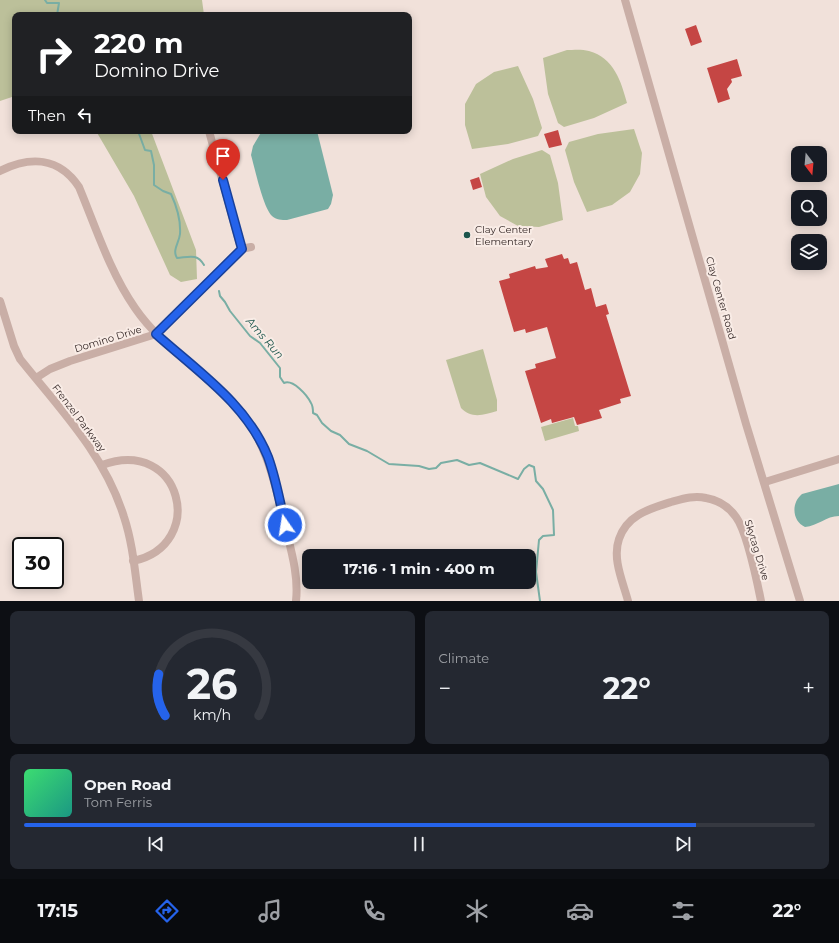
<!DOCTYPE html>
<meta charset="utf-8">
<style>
:root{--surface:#171b24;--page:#242831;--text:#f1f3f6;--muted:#9ea1a6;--line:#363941;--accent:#2563eb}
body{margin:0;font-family:Montserrat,sans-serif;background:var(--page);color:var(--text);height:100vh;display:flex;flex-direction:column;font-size:15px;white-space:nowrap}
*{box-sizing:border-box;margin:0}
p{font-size:13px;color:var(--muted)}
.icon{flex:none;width:22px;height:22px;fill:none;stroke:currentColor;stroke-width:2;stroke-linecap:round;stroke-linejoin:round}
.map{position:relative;height:601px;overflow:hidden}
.panel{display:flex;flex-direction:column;gap:10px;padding:10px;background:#0d0f14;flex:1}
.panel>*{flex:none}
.top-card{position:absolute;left:12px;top:12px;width:400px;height:122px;border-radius:8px;box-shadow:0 2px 10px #0003;background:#202124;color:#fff;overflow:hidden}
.needle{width:26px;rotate:164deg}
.fabs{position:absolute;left:791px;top:146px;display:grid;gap:8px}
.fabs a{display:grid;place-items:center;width:36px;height:36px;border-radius:8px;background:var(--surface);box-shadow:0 2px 10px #0003;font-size:20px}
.speed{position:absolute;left:12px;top:537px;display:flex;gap:8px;font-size:20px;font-weight:700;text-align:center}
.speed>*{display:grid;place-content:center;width:52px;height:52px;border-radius:50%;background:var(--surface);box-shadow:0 2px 10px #0003;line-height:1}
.speed .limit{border:2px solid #111;border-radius:6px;background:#fff;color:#111}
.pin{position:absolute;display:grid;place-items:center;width:34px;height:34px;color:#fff;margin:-41px -17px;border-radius:50% 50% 50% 0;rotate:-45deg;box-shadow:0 0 4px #0007}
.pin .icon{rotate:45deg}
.me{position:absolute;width:44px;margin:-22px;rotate:347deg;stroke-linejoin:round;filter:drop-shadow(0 0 3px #0008)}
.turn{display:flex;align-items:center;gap:14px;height:84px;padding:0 16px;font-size:18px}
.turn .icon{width:52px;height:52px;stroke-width:2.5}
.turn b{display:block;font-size:28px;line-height:34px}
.then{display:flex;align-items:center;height:38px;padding:0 16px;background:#0003;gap:8px;font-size:15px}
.big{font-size:30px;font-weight:700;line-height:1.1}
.panel .card{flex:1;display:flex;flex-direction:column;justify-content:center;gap:6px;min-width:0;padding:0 14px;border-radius:8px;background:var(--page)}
.panel .dial{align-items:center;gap:0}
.dial svg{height:104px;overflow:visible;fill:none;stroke:var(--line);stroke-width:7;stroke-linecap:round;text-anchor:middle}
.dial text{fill:var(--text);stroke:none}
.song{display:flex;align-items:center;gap:12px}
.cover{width:48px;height:48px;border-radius:6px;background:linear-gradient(135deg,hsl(140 70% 55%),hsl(170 70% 35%))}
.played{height:4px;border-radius:2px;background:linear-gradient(90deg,var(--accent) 85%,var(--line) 85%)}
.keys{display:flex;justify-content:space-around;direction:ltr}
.heat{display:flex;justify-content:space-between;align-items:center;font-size:22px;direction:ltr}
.panel .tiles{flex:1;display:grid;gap:10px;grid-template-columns:1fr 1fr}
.card:last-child{grid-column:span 2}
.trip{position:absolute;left:302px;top:549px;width:234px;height:40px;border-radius:8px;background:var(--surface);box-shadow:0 2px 10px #0003;font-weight:700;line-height:40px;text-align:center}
.dock{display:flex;height:64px;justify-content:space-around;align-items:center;background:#090b0e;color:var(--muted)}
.dock .icon{width:28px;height:28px}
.dock .current{color:var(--accent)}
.dock b{font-size:18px;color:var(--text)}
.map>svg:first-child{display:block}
</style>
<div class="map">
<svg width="839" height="601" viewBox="0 0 839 601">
<rect width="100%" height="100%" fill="#f1e1da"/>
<path fill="#bcc09a" d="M0 0H202L204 15H15V96L0 101Z
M567 50C573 50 582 49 589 51 614 58 621 81 627 103L594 118 564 127 558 123 548 94 543 58Z
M518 66 533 99 542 128 538 136 508 144 472 149 465 125V104L476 84 494 72Z
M634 129 642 153 640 174 630 192 612 205 587 212 574 182 565 150 569 142 598 134Z
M96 131H151L196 250 197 279 181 282 170 275 134 196Z
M542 150 550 155 558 183 563 220 539 227 518 226 500 216 486 197 480 174 513 159Z
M483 349 497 400V411C484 415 471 419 461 408L446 360Z
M573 418 575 426H578L579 431 545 441 541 427Z"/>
<path fill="#79aea4" d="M262 131H317L333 195 331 204 328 209 287 220C282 220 276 220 272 216 263 207 255 169 251 155L253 146Z
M839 484V516C826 516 818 526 805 527 792 521 791 503 802 494Z"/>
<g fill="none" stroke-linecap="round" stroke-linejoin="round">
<path stroke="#79aea4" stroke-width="2" d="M45 0 47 3H59L57 15
M138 131 145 150 151 151 154 165V185L163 191 171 194C177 207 181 219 180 234 179 243 172 250 177 258 189 257 197 253 204 265
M219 291 220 296 225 302 230 311 250 336 260 343 280 368V377L284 383C293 379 307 395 311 403 313 406 313 410 313 413L317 415 322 423 331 431 340 435 349 444 367 451 389 464 419 466 429 469 436 468 441 463 457 460 469 465 480 463 518 479 524 469 529 465 534 467 536 481 543 489 553 510 554 535 543 536 539 540 536 572 540 601"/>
</g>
<path fill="#c54644" d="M696 25 702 42 691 46 685 29Z
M737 59 742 76 731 79 732 82 727 89 730 99 718 103 707 68Z
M558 130 562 145 549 148 544 134Z
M479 177 482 187 473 190 470 180Z
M562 254 564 259 568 258 570 264 577 262 585 290 591 288 596 307 606 304 609 314 606 315 631 396 620 399 621 403 599 410 602 418 577 425 574 417 552 423 551 419 541 423 525 371 536 368 535 364 556 358 547 327 526 333 525 329 514 332 499 281 510 278 509 274 535 266 536 269 548 267 545 259Z"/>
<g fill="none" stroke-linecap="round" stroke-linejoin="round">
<path stroke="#c9aea6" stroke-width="8" d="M625 0 746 424 800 601
M209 131 241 249
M0 171C30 156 59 157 79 187 96 228 110 272 135 308 154 336 183 358 208 380 219 389 230 398 239 409 266 442 274 480 284 521 290 547 299 574 296 601
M0 301 14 346 20 359C60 409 105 455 124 517 133 544 135 573 139 601
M36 378 50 369 70 361 156 334 241 249 251 247
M102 465C182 436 208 545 133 561
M765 482 839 459
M628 601C623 582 612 559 619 539 627 515 649 509 671 502 682 499 694 495 706 498 718 500 729 507 736 517 747 532 757 581 761 601"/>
</g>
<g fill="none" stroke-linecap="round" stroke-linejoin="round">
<g stroke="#184099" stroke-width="10">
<path id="route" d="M223 180 242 249 156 334C197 371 247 404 268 457 276 479 280 502 285 525"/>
</g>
<use href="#route" stroke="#2563eb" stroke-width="7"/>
</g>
<circle fill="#1d564d" stroke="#f9ece6" stroke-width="1.5" cx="467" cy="235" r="4"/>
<g text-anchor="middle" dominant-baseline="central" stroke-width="4" stroke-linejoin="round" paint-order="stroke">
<g font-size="10" fill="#352827" stroke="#f9ece6" text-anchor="start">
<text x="475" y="229">Clay Center<tspan x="475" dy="12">Elementary</tspan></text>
</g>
<g font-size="10" fill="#352827" stroke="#f9ece6">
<text transform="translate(721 298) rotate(74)">Clay Center Road</text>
<text transform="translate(108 339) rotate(-17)">Domino Drive</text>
<text transform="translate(79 418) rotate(53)">Frenzel Parkway</text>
<text transform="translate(757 550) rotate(73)">Skytag Drive</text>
</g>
<g font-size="11" font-style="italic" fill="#1d564d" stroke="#f9ece6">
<text transform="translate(265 338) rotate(49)">Ams Run</text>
</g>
</g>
</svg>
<div class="fabs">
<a><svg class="needle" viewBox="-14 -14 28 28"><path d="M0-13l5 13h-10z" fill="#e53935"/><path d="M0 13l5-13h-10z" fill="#9ea1a6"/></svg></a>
<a><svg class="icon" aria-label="search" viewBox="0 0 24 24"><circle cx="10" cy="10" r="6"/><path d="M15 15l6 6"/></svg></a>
<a><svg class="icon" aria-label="layers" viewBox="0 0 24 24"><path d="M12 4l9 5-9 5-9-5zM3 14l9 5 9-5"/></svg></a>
</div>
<div class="speed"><div class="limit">30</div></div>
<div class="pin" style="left:223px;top:180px;background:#d93025"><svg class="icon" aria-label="arrive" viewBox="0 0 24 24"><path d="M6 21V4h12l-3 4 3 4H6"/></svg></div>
<svg class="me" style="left:285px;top:525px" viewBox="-20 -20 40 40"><circle r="17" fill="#2563eb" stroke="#fff" stroke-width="3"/><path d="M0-11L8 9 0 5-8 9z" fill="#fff"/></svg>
<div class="trip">17:16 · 1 min · 400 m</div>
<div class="top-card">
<div class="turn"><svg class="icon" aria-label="right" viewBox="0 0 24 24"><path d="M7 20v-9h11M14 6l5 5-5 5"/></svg><div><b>220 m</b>Domino Drive</div></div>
<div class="then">Then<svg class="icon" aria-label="left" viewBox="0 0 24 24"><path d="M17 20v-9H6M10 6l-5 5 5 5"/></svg></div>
</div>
</div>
<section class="panel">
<div class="tiles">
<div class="card dial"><svg viewBox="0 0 100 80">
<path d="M14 69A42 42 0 1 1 86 69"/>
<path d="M14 69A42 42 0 0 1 9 37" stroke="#2563eb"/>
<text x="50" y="56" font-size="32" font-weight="700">26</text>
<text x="50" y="72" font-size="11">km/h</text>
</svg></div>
<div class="card"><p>Climate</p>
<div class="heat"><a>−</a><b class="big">22°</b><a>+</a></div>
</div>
<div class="card">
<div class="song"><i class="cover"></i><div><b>Open Road</b><p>Tom Ferris</p></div></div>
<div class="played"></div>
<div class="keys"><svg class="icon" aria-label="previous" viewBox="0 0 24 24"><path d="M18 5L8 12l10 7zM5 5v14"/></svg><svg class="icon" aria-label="pause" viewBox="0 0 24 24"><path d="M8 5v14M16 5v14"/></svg><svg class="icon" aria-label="next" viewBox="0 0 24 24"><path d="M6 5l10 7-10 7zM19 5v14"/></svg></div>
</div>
</div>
</section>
<nav class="dock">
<b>17:15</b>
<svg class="icon current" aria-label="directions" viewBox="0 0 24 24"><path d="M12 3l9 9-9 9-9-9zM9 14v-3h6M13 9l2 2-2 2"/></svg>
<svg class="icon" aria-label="music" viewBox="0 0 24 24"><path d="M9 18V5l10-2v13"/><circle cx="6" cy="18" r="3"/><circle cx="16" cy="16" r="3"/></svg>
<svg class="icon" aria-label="phone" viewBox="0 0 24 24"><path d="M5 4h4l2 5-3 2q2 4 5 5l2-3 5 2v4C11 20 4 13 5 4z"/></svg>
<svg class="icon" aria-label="climate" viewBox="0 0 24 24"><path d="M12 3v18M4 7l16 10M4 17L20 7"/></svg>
<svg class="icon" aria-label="car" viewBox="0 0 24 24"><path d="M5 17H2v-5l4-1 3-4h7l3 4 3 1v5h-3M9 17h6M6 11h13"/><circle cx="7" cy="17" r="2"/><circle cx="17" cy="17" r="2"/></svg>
<svg class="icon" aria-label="filters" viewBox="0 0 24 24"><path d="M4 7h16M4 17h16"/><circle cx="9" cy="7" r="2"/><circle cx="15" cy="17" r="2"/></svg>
<b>22°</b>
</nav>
